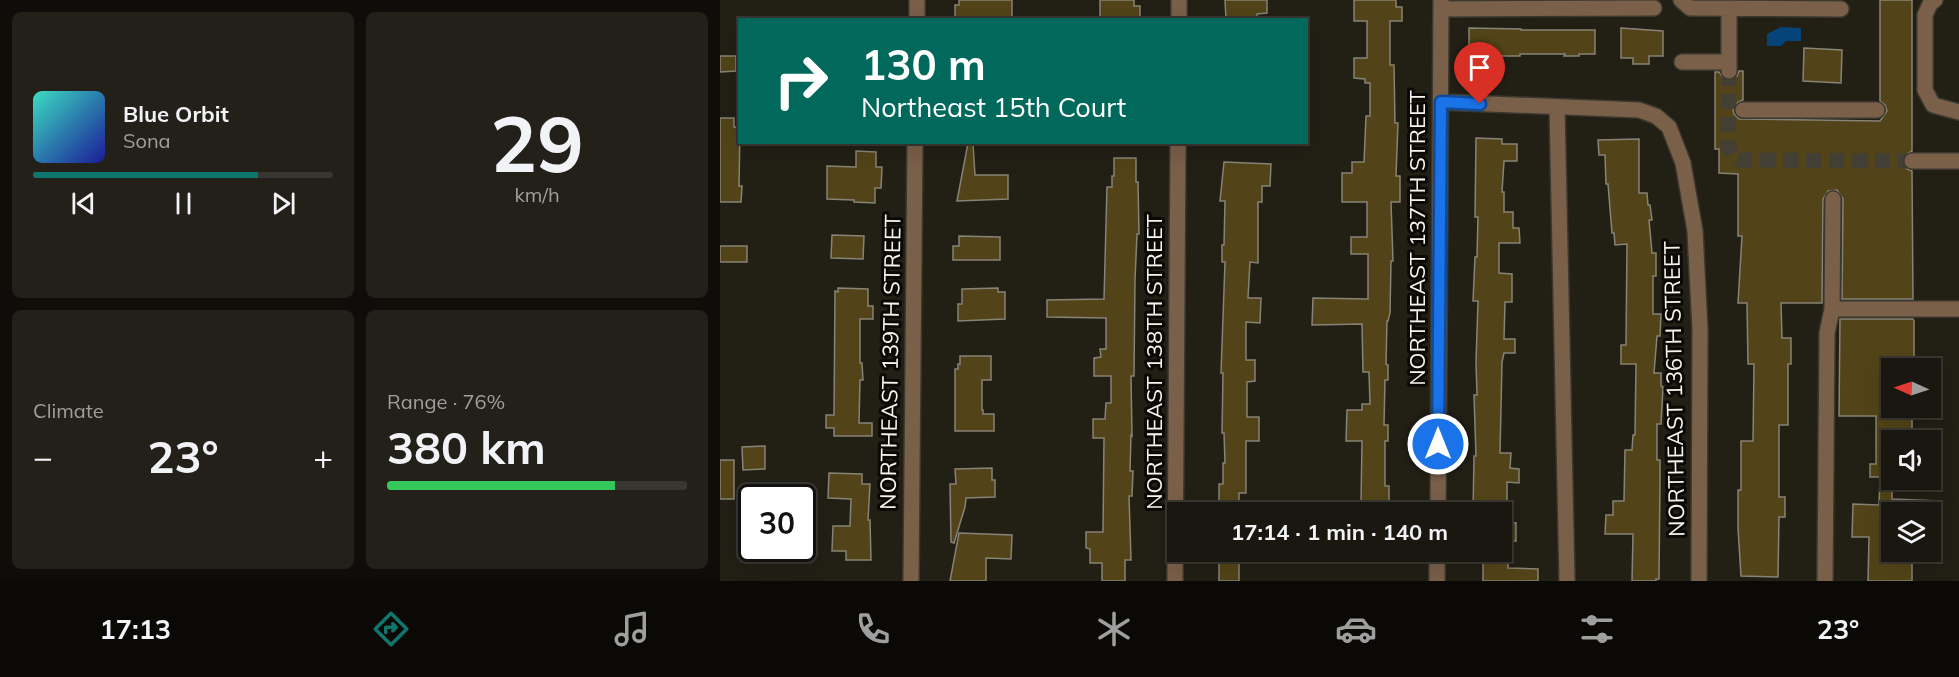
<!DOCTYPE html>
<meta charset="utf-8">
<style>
:root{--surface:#1a1710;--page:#232019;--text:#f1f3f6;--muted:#9f9f9f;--line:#383630;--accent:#0f766e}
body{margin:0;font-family:Mulish,sans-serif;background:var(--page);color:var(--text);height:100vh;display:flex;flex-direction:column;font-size:22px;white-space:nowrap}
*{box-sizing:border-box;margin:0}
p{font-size:20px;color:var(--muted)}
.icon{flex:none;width:33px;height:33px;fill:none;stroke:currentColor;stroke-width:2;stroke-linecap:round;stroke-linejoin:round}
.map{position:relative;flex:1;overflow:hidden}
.details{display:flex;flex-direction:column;gap:12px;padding:12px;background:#0e0d09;width:720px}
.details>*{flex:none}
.top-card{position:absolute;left:18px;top:18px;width:570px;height:126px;border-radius:0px;box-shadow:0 6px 24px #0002,0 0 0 2px var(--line);background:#00695c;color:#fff;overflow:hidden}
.needle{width:39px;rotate:273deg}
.tools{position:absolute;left:1161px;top:358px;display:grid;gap:12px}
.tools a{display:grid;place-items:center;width:60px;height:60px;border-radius:0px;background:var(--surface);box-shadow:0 6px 24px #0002,0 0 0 2px var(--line);font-size:30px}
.speed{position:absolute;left:18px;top:484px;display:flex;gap:12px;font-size:30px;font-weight:700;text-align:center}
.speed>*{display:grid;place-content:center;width:78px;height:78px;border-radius:50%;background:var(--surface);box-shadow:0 6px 24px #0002,0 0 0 2px var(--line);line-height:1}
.speed .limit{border:3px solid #111;border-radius:9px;background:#fff;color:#111}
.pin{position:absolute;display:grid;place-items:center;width:51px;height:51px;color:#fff;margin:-62px -26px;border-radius:50% 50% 50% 0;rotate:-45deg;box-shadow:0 0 6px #0007}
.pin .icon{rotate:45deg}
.me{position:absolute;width:66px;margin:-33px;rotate:0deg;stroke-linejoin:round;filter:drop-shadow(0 0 4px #0008)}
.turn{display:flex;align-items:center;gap:21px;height:126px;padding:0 24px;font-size:27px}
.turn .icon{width:78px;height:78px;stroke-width:2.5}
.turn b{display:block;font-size:42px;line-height:51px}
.big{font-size:45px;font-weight:700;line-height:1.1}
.details .card{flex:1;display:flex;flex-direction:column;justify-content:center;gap:9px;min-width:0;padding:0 21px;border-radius:9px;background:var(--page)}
.details .dial{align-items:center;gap:0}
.dial b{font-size:78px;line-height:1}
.song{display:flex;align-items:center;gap:18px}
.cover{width:72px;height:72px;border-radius:9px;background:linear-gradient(135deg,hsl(170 70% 55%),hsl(240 70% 35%))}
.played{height:6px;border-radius:3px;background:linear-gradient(90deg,var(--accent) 75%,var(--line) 75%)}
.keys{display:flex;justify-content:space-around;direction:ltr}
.heat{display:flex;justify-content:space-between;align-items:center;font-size:33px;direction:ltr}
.charge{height:9px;border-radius:4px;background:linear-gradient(90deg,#34c759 76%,var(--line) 0)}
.details .tiles{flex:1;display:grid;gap:12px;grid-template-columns:repeat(2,1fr)}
.trip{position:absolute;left:447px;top:502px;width:345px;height:60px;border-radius:0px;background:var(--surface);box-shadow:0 6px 24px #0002,0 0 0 2px var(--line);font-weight:700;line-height:60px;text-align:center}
.dock{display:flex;height:96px;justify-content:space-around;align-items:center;background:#0a0906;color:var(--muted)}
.dock .icon{width:42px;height:42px}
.dock .current{color:var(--accent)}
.dock b{font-size:27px;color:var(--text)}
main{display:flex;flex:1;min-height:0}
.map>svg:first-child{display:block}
</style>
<main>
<section class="details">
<div class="tiles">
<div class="card">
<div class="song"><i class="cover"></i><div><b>Blue Orbit</b><p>Sona</p></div></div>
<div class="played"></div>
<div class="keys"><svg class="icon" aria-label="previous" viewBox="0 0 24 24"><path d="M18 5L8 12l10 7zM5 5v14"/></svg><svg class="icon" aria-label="pause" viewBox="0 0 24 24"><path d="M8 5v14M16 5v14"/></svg><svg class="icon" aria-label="next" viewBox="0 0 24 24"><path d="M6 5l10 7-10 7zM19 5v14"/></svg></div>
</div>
<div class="card dial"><b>29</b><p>km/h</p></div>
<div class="card"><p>Climate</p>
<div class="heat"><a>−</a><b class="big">23°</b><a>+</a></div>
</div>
<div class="card"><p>Range · 76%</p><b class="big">380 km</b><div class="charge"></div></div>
</div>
</section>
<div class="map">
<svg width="1239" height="581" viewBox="0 0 1239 581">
<rect width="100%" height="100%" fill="#221f15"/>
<path fill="#054378" d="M1061 27 1081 28V41H1066L1061 46H1047V34Z"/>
<path fill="#524418" stroke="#878376" stroke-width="1.5" d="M239 0H292V20L235 19V5H239Z
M380 0H414V6H420V20L380 19Z
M505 0H547V13L537 14 538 20H506Z
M634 0H676V7H682V21H670V65H674L675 123H678L676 176H680V202H671L673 261H671L670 313 668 321H667L666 364 668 365V380H665L664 425H668V441H665V486H669V503L641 502 642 441H626L627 410H642V404H650L649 372H643L642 324 592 325 593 298 648 299V254H631V237H647V202H622V173H632V162H644L646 116H650V83H645V79L634 78V58H647V21H634Z
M1160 0H1192V151L1184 156 1182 162 1187 169 1192 171 1193 299H1122L1123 199 1117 190 1108 191 1103 199 1102 303H1061L1062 338H1071V364H1068V425H1059V497H1065V517H1059L1058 577 1021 576 1018 528V490H1021V441H1033L1034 364H1028L1027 303H1018L1022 236H1018V174L999 173V149H995V72H999L1004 79 1010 81 1017 76 1019 71H1023V100L1018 102 1013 109 1014 114 1019 119 1160 121 1167 111 1165 105 1160 101Z
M749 28 801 29V30H875V54H859V56H844L845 54H800V56H749Z
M901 28 943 31V56H929V64H913V58H901Z
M1084 48 1122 50 1121 83 1083 81Z
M0 56H16V71L0 72Z
M0 118H14V127H20L19 186H22L21 202H0Z
M756 138 782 139V144H797V161H784L782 192H784V212H793V228H799L800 243H779V273L792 274V302H785L784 339H795V353H784L782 362 780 453H791L790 468 799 469V483L787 482V513H753L754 456H756L754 395H757L756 362 758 301H753L755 257H757L758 217H755Z
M919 139V193H927L928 205H930L932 220H929L932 253H936V276H933V314H941L940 336H937L934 373H941V386L943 387 941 424H937V460H940V479L939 579H936V581H912L913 534H885L886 515H893V501H904L905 450H912L913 435H915L916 364H901V345H906L907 244 895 245 894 233H892L888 184H886L885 155H879L878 140Z
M248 143 253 144 255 175H288V199L237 201Z
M136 151 156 152V167H162L161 188H155V203L134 202V200L107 199V166L136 167Z
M394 158H416V182H418L419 234H417L415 280 414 376H411L412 436 411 435 410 471H413L412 496H409L411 560H405V581H382V563H370V549L366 548V532H383L384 438H373V419H385L386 403H391V376H374V358L381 357 380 349H386V318L327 317V300L384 299 387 187H392V176H394Z
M504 162 551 164 550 186H542V202H538V263L530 262 528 298H541L540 323 526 322V360H535V381L527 382V417H539V441H526V493H519V501H499V484H503V463H505L504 433H502L503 373H501L505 262H502V245H504L505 201H500Z
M112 235 144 236 143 259 111 258Z
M239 236 280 237V260H233V246H239Z
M0 246H27V262H0Z
M118 288 148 289V306H153V319H140V363H142L143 380H140L139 423H152V436H114V428H106V415H114L115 291 118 292Z
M278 288V292H285V319L238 321V304H242V289Z
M1120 319H1193L1194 321V360H1172V408H1192V441H1172V499L1220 501 1219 513H1172V552H1192V581H1148L1149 537H1132L1133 504 1159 505 1160 477H1150V464H1156V416H1119Z
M240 356H271V380H262V410H263V414H274V431H235V369H238V364H240Z
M45 446V469L23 470 22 447Z
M0 460H14V499H0Z
M272 468V480H275V497L246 498 245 507 234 543 231 542 230 484H236L235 469Z
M109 473 142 474V484H150L148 520H150L151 560H126V551H112L113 526H130L131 499 108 498Z
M782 522 796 523V541H782Z
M239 533 292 535 291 559 266 558V581H230Z
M499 552H519V581H499Z
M763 559 788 560V568L818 569V581H763Z"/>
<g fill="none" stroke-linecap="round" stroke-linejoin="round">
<path stroke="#423f35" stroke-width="15" stroke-dasharray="15 8" stroke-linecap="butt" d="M1009 71 1008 147 1012 156 1020 160 1192 161"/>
<g stroke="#3b392f" stroke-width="18">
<path id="minor" d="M961 0 970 8 1121 9
M1215 0 1210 4 1205 15V90L1213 105 1239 112
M721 9 934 8
M197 20V0
M459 20V0
M962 62H1009
M1009 71V8
M721 102 919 110 936 116 949 127 963 163 975 231 980 329 979 581
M837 107 847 581
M1023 110H1157
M1192 161H1239
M1112 309H1239
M718 513 721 0
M191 581 195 142
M455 581 458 142
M717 581V552
M1105 581 1107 333 1112 309 1113 199"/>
</g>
<use href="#minor" stroke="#7a5f49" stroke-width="15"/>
</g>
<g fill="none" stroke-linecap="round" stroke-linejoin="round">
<g stroke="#114b97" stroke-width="15">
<path id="route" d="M718 444 721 102 760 104"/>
</g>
<use href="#route" stroke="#1a73e8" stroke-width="10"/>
</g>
<g text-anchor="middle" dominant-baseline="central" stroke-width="6" stroke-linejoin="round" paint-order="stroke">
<g font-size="22" fill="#f6f4ed" stroke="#0a0905">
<text transform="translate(697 238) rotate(-90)">NORTHEAST 137TH STREET</text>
<text transform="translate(170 362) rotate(-89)">NORTHEAST 139TH STREET</text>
<text transform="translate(434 362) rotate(-90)">NORTHEAST 138TH STREET</text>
<text transform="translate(954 389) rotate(-91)">NORTHEAST 136TH STREET</text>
</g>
</g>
</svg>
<div class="tools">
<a><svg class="needle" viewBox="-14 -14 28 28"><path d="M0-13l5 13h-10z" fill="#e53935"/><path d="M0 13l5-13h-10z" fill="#9f9f9f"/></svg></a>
<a><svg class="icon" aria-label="sound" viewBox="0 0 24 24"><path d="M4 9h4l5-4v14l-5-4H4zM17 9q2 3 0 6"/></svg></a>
<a><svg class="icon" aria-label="layers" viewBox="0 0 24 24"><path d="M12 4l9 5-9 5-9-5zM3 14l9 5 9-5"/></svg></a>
</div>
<div class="speed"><div class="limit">30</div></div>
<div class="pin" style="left:760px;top:104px;background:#d93025"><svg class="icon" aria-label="arrive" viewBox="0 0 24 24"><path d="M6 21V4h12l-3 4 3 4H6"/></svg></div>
<svg class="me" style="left:718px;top:444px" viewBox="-20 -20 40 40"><circle r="17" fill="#1a73e8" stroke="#fff" stroke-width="3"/><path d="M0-11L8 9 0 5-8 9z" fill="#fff"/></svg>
<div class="trip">17:14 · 1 min · 140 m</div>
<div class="top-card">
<div class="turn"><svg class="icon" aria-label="right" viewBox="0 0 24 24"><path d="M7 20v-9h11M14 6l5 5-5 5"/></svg><div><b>130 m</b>Northeast 15th Court</div></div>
</div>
</div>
</main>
<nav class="dock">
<b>17:13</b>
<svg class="icon current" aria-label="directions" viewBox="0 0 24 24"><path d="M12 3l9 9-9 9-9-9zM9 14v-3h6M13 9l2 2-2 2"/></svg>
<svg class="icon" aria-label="music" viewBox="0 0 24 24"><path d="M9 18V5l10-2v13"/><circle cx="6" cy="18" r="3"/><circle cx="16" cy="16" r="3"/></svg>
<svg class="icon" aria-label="phone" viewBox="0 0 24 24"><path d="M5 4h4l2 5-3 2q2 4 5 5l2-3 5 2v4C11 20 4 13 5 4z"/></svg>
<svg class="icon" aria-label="climate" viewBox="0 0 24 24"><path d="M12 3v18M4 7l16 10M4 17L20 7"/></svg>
<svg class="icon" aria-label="car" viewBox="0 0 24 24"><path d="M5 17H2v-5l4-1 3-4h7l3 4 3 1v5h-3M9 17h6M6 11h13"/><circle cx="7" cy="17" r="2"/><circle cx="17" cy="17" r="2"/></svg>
<svg class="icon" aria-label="filters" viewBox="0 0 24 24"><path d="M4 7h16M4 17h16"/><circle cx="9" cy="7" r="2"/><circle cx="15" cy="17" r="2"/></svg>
<b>23°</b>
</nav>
